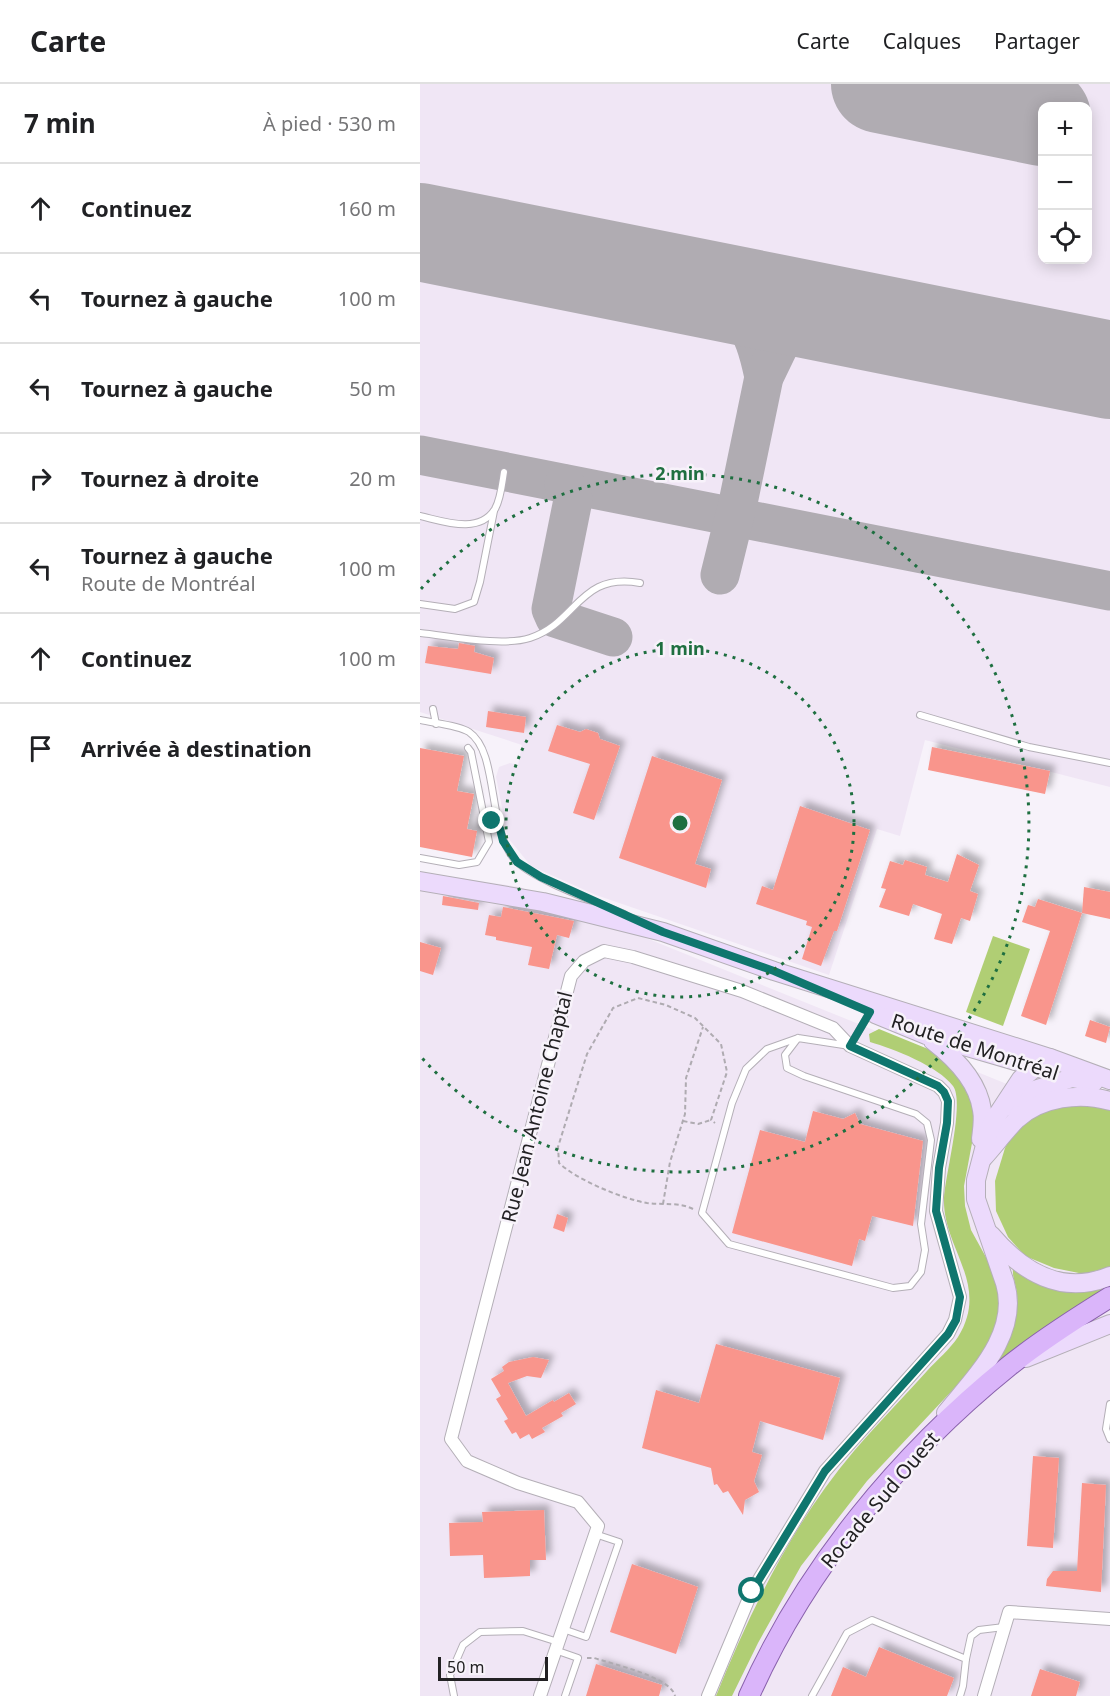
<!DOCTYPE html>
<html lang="fr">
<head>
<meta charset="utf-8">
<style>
  body { margin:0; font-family:"Noto Sans",sans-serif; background:#f2f2f2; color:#202124 }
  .controls { position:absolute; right:18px; top:18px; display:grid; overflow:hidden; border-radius:12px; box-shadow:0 3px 15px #0003 }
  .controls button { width:54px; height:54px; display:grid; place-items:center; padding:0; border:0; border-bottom:2px solid #e0e0e0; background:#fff; color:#202124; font:30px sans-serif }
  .scale { position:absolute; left:18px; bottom:15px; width:110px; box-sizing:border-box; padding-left:6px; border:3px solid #222123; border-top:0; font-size:16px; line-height:21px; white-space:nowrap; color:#222123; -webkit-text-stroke:4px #f7f2fa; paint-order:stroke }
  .stop { position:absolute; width:18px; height:18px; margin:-14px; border:4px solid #0f766e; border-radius:50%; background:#fff }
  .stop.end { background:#0f766e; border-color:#fff; box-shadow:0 2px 6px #0008 }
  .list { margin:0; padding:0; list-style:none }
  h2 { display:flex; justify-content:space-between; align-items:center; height:78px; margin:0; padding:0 24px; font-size:26px }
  h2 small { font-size:20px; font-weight:400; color:#757577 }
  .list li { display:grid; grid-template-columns:39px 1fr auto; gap:18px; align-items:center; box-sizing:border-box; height:90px; padding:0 24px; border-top:2px solid #e0e0e0 }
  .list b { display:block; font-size:22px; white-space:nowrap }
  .list p { margin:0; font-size:20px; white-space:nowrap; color:#757577 }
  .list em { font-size:20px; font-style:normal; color:#757577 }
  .icon { flex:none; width:33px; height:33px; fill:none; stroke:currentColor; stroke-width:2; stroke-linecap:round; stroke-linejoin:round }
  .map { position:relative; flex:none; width:690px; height:1612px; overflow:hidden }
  header { display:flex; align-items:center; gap:36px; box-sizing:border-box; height:84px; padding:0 30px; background:#fff; border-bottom:2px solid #e0e0e0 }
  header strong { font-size:28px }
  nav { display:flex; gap:33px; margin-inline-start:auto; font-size:21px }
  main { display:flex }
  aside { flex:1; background:#fff }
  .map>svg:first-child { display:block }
</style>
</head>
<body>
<header>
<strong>Carte</strong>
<nav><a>Carte</a><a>Calques</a><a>Partager</a></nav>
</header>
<main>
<aside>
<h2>7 min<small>À pied · 530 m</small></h2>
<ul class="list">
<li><svg class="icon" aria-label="ahead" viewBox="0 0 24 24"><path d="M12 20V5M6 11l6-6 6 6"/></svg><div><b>Continuez</b></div><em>160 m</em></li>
<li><svg class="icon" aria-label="left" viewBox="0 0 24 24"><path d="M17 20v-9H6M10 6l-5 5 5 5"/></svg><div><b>Tournez à gauche</b></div><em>100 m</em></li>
<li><svg class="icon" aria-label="left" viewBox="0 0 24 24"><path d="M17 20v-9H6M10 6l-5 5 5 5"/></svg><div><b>Tournez à gauche</b></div><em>50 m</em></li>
<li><svg class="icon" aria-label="right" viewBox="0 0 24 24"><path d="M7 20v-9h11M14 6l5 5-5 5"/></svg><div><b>Tournez à droite</b></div><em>20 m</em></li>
<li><svg class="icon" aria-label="left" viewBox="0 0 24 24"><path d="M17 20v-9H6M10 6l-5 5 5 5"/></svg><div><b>Tournez à gauche</b><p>Route de Montréal</p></div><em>100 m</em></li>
<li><svg class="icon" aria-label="ahead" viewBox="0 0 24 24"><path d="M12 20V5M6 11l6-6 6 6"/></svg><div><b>Continuez</b></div><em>100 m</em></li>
<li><svg class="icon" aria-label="arrive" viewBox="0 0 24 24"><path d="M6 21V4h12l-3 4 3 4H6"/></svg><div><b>Arrivée à destination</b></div></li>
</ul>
</aside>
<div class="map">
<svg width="690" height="1612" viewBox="0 0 690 1612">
  <defs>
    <filter id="shadow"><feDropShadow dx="5.5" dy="-5.5" stdDeviation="3" flood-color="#0004"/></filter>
  </defs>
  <rect width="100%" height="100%" fill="#f7f2fa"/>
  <g fill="#f0e6f5" fill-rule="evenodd">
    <path d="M0,0h690v703l-185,-47 -25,96 -23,-7 -48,146 -233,-80 -65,-29 -23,-28 -12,-61 3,-10 11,-4 8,2 4,-20 -102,-33zM622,22h46v154h-46z"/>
    <polygon points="0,788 100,803 634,1019 690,1033 690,1612 0,1612"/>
  </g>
  <g fill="#b0ce74">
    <polygon points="573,852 610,865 583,942 546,928"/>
    <path d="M459,945l54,22 29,24 12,36 -2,32 -8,43 1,20 6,24 22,40 9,40 -8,25 -15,27 -112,119 -66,85 -43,77 -26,53h-16c35,-87 77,-173 138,-245 23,-27 49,-53 73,-80 10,-11 23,-22 31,-34 33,-53 -16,-89 -14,-139 1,-22 21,-96 9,-112 -15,-20 -59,-37 -83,-44l-1,-8z"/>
    <polygon points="665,1021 690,1025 690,1183 664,1190 634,1184 605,1172 588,1153 576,1127 575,1097 585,1064 593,1049 605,1037 632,1024"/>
    <path d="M593,1183l74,24 23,-4 -36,24 -75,55 -2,-5c11,-20 22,-43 20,-67 -1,-10 -5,-16 -4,-27z"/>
  </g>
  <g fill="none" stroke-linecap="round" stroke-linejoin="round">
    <g stroke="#b0acb2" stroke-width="39">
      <path d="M272,202c50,26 60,34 72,91"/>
      <polyline points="0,371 690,507"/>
      <polyline points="144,400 152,409 153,416 131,525 135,534 193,553"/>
      <polyline points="300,491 319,414 344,293 359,262 369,252 383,242 405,236 430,234"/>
    </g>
    <g stroke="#b0acb2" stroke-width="98">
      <polyline points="460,0 622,33"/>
      <polyline points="0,148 690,286"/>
    </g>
  </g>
  <g fill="#f9958c" filter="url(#shadow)">
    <polygon points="39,559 55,562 54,568 74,574 71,590 5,579 8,562 38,565"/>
    <polygon points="68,627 106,633 104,649 66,643"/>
    <polygon points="137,641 160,648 166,645 178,649 180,655 200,662 174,736 153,729 170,680 128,667"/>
    <polygon points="512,663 630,687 625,710 508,686"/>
    <polygon points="0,664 44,672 37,707 54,710 47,745 57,747 52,773 0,763"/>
    <polygon points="232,672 302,696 275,780 291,785 286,804 199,774"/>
    <polygon points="380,722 450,746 417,847 414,847 401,882 382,875 392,843 386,841 387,837 336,820 342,802 353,806"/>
    <polygon points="537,770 559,781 550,807 558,810 550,837 541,834 532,860 514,855 522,830 493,820 489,832 459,823 466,805 461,804 470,777 483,781 485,776 507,783 505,791 528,798"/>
    <polygon points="664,803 690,808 690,835 662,829"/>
    <polygon points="23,812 59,819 58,826 22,821"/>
    <polygon points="618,815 662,829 626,941 601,932 630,847 602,838 608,821 615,823"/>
    <polygon points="83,823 154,837 149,854 137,851 129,885 108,881 112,863 76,856 76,853 65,851 69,831 81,833"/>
    <polygon points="0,858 21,864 13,891 0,887"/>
    <polygon points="670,936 690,943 686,959 665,952"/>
    <polygon points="393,1027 423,1035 435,1029 440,1040 503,1057 493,1142 452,1132 445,1157 439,1155 432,1182 312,1149 340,1046 385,1058"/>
    <polygon points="137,1130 148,1134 144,1148 133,1144"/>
    <polygon points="296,1260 420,1294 403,1356 340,1337 332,1368 342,1371 334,1397 339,1408 325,1416 323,1431 308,1407 303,1409 297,1400 294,1401 291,1384 222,1364 236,1306 279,1319"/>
    <polygon points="113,1273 129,1276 121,1294 107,1292 88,1299 106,1332 133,1316 134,1318 149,1309 156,1320 141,1329 143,1332 122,1344 125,1348 112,1355 109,1350 100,1355 96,1348 92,1350 84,1337 88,1335 76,1315 81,1312 71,1295 84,1287 82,1283 89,1278"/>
    <polygon points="613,1372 639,1374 633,1464 607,1462"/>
    <polygon points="662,1399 686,1401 681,1508 626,1502 627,1495 633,1487 657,1487"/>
    <polygon points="124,1426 126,1476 110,1476 110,1492 64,1494 63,1471 30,1472 29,1439 63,1438 62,1428"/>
    <polygon points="212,1480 278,1503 256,1570 190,1548"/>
    <polygon points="459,1563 534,1594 527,1612 411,1612 423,1583 446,1593"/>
    <polygon points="176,1580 242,1601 239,1612 166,1612"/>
    <polygon points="620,1585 660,1598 656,1612 611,1612"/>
  </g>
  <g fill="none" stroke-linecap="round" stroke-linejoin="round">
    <defs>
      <g id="lane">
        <path d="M0,432c23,5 59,19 75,-7 6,-11 7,-25 9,-37"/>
        <polyline points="0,520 35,525 54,518 60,498 74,427"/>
        <path d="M0,549c30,3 82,14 110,5 47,-15 49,-66 110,-55"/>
        <polyline points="13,625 16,640"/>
        <polyline points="500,631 609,663 690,679"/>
        <path d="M0,636c13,3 38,5 49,12 31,21 17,100 48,130 20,19 80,40 107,52"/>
        <polyline points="68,747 75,726"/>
        <polyline points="0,774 39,781 57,778 69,758 51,668 48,664"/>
        <polyline points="378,954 365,971 367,984 384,992 496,1030 507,1039 511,1056 501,1140 505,1166 501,1188 490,1202 473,1204 309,1160 282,1129 312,1019 326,985 347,965 378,954 430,962 450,928"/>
        <polyline points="690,1320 686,1345 690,1355"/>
        <polyline points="143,1545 166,1553 199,1458 175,1450"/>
        <polyline points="135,1566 158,1574 145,1612"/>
        <polyline points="546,1575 551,1552 559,1546 584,1543"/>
        <polyline points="34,1612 30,1591 43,1561 60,1548 103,1547 138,1558"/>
        <polyline points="392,1612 427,1549 452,1536 546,1575 543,1602 540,1612"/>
      </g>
      <g id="street">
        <polyline points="120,1612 178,1442 158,1418 98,1399 47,1377 31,1355 151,892 164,877 184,867 213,873 322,907 413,944 430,962 518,1002 524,1008 528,1017 527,1039 519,1084 516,1127 540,1213 535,1236 528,1250 405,1387 332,1507 288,1612"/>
        <polyline points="564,1612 589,1528 690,1535"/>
      </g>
      <g id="secondary">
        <polyline points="0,797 123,818 243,848 354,887 630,974 690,996"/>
        <polyline points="455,930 506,951 623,985"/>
        <path d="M513,957c22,17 45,40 49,69 2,9 0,20 -1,29"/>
        <polyline points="585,1023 614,1006 652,994 674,998"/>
        <path d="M563,1074c11,-12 22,-27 34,-39 24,-22 63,-27 93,-18"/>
        <path d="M571,1151c31,37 71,61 119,41"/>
        <polyline points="606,1274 690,1240"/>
        <path d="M526,1329c29,-36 74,-79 59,-130l-29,-84v-19l13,-50 5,-10 27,-41 15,-12 14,-9"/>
      </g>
      <path id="primary" d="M329,1612c57,-128 151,-242 260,-330 31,-25 67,-48 101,-69"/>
    </defs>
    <use href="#lane" stroke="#b4afb7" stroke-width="8"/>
    <use href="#street" stroke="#b4afb7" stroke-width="14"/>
    <use href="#secondary" stroke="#b4afb7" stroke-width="20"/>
    <use href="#primary" stroke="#8961ac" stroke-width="22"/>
    <g stroke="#afabb1" stroke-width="2" stroke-dasharray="4.5 3" stroke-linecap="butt">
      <polyline points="263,1037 278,1040 291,1036"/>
      <polyline points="243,1120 250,1078 265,1030 266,994 283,943"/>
      <path d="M273,1125c-14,-7 -30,-4 -46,-6 -24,-4 -70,-23 -88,-40l-1,-16 29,-93 26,-46 25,-10 28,7 29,13 26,26 6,28 -16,48 4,3"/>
      <path d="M167,1574h7c18,6 77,19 81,38"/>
    </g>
    <use href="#lane" stroke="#fff" stroke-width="6"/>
    <use href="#street" stroke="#fff" stroke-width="12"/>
    <use href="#secondary" stroke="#ecdafc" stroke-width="18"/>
    <use href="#primary" stroke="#dab5fa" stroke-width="20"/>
  </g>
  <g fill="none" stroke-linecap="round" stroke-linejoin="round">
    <polyline stroke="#0f766e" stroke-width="8" points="72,737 80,745 83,757 97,778 121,793 243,848 354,887 450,928 430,962 518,1002 524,1008 528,1017 527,1039 519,1084 516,1127 540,1213 536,1236 528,1250 405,1387 332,1507"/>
  </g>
  <g fill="none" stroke="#1e6f40" stroke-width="3" stroke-dasharray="3 6">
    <circle cx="260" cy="739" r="174"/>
    <path d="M1 505A349 349 0 1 1 1 973"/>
  </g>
  <g text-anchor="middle" stroke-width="5" stroke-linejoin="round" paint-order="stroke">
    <g font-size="20" fill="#222123" stroke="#f7f2fa">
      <text transform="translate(555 963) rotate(18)" y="7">Route de Montréal</text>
      <text transform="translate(117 1023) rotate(-76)" y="7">Rue Jean Antoine Chaptal</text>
      <text transform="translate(460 1416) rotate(-50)" y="7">Rocade Sud Ouest</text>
    </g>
  </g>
  <circle cx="260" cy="739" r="9" fill="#1e6f40" stroke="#f7f2fa" stroke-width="3"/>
  <g font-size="18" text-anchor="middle" font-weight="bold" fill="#1e6f40" stroke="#f7f2fa" stroke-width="5" stroke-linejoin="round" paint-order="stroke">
    <text x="260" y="396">2 min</text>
    <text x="260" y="571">1 min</text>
  </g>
</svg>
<div class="controls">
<button>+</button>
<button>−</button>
<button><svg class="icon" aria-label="locate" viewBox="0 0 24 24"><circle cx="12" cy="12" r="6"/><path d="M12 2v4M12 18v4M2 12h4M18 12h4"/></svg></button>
</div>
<div class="scale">50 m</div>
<div class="stop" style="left:332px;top:1507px"></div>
<div class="stop end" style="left:72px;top:737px"></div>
</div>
</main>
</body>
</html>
